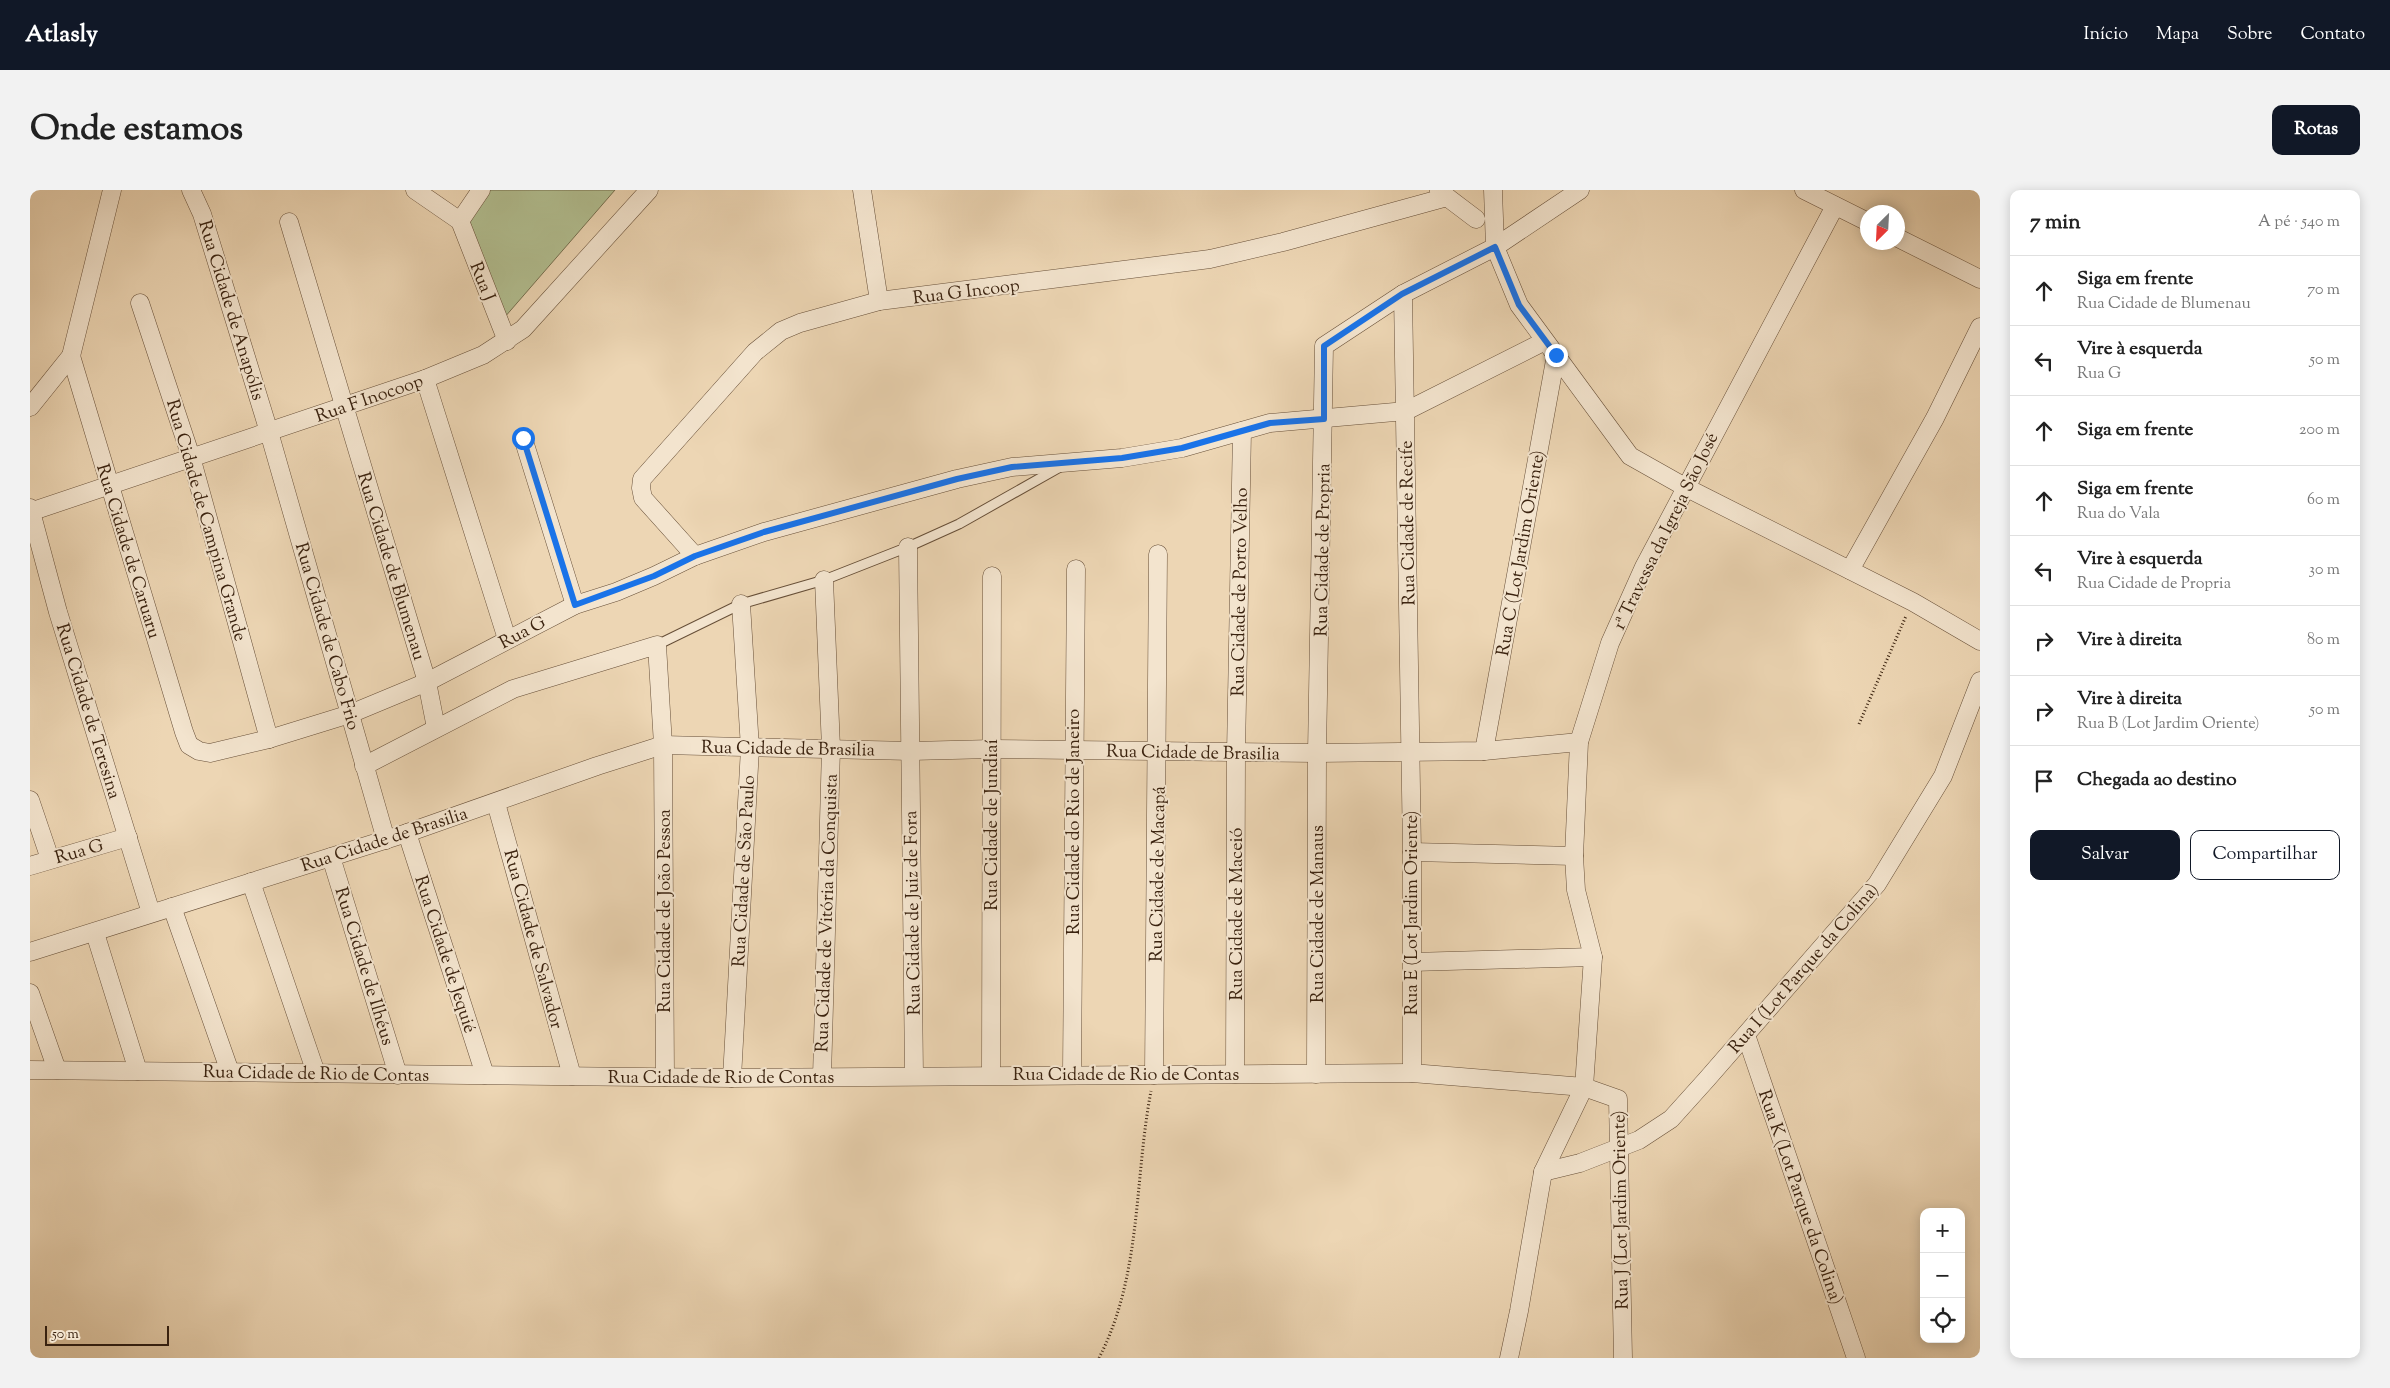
<!DOCTYPE html>
<html lang="pt">
<head>
<meta charset="utf-8">
<style>
  body { margin:0; font-family:"Sorts Mill Goudy",serif; background:#f2f2f2; color:#222 }
  .controls { position:absolute; right:15px; bottom:15px; display:grid; overflow:hidden; border-radius:10px; box-shadow:0 2px 12px #0003 }
  .controls button { width:45px; height:45px; display:grid; place-items:center; padding:0; border:0; border-bottom:1px solid #e0e0e0; background:#fff; color:#222; font:25px sans-serif }
  .compass { position:absolute; left:1830px; top:15px; width:45px; height:45px; border-radius:50%; background:#fff; box-shadow:0 2px 12px #0003; rotate:204deg }
  .scale { position:absolute; left:15px; bottom:12px; width:124px; box-sizing:border-box; padding-left:5px; border:2px solid #3a220f; border-top:0; font-size:14px; line-height:18px; white-space:nowrap; color:#3a220f; -webkit-text-stroke:4px #f3e4ce; paint-order:stroke }
  .stop { position:absolute; width:15px; height:15px; margin:-11px; border:4px solid #1a73e8; border-radius:50%; background:#fff }
  .stop.end { background:#1a73e8; border-color:#fff; box-shadow:0 1px 5px #0008 }
  .list { margin:0; padding:0; list-style:none }
  h2 { display:flex; justify-content:space-between; align-items:center; height:65px; margin:0; padding:0 20px; font-size:21px }
  h2 small { font-size:16px; font-weight:400; color:#767676 }
  .list li { display:grid; grid-template-columns:32px 1fr auto; gap:15px; align-items:center; box-sizing:border-box; height:70px; padding:0 20px; border-top:1px solid #e0e0e0 }
  .list b { display:block; font-size:19px; white-space:nowrap }
  .list p { margin:0; font-size:16px; white-space:nowrap; color:#767676 }
  .list em { font-size:16px; font-style:normal; color:#767676 }
  .actions { display:flex; gap:10px; padding:15px 20px }
  .actions a { flex:1; padding:11px 0; border:1px solid #111827; border-radius:10px; text-align:center; font-size:18px; color:#111827 }
  .actions .main { background:#111827; color:#fff }
  .icon { flex:none; width:28px; height:28px; fill:none; stroke:currentColor; stroke-width:2; stroke-linecap:round; stroke-linejoin:round }
  .map { position:relative; flex:none; width:1950px; height:1168px; overflow:hidden; border-radius:10px }
  header { display:flex; align-items:center; gap:30px; box-sizing:border-box; height:70px; padding:0 25px; background:#111827; color:#fff }
  header strong { font-size:24px }
  nav { display:flex; gap:28px; margin-inline-start:auto; font-size:18px }
  .intro { display:flex; align-items:center; justify-content:space-between; box-sizing:border-box; height:120px; padding:0 30px }
  h1 { margin:0; font-size:35px }
  .button { padding:12px 22px; border-radius:10px; background:#111827; color:#fff; font-size:18px; font-weight:700 }
  main { display:flex; gap:30px; padding:0 30px }
  aside { flex:1; background:#fff; border-radius:10px; box-shadow:0 2px 12px #0003 }
  .map>svg:first-child { display:block }
</style>
</head>
<body>
<header>
<strong>Atlasly</strong>
<nav><a>Início</a><a>Mapa</a><a>Sobre</a><a>Contato</a></nav>
</header>
<div class="intro"><h1>Onde estamos</h1><a class="button">Rotas</a></div>
<main>
<div class="map">
<svg width="1950" height="1168" viewBox="0 0 1950 1168">
  <rect width="100%" height="100%" fill="#edd6b4"/>
  <filter id="stains"><feTurbulence type="fractalNoise" baseFrequency=".004" numOctaves="4"/><feColorMatrix values="0 0 0 0 .2 0 0 0 0 .09 0 0 0 0 .02 0 0 0 .5 -.17"/></filter>
  <radialGradient id="worn" r=".72"><stop offset=".6" stop-color="#630" stop-opacity="0"/><stop offset="1" stop-color="#630" stop-opacity=".3"/></radialGradient>
  <polygon fill="#b2bf91" stroke="#767050" points="456,0 585,0 474,128 432,34"/>
  <g fill="none" stroke-linecap="round" stroke-linejoin="round">
    <defs>
      <polyline id="lane" points="627,455 711,414 794,390 878,357 929,334 1030,277"/>
      <g id="street">
        <polyline points="161,0 172,24 239,242 356,650"/>
        <polyline points="385,0 430,31 477,151"/>
        <polyline points="832,0 849,111"/>
        <polyline points="1463,0 1465,57 1489,115 1600,266 1655,297 1883,412 1950,451"/>
        <polyline points="1774,0 1838,32"/>
        <polyline points="1409,1 1446,29"/>
        <polyline points="430,31 451,0"/>
        <polyline points="259,32 397,492 406,538"/>
        <polyline points="1868,48 1950,89"/>
        <polyline points="1373,104 1382,662 1382,883"/>
        <polyline points="110,113 161,267 239,549"/>
        <polyline points="41,166 154,542 159,555 169,561 180,563 239,549 320,524 397,492 545,415 586,402 624,386 665,366 734,342 927,289 982,277 1092,268 1152,258 1240,233 1376,221 1511,153"/>
        <polyline points="395,189 477,449"/>
        <polyline points="0,217 41,166 82,0"/>
        <polyline points="493,248 545,415"/>
        <polyline points="0,318 28,422 121,723"/>
        <polyline points="0,322 395,189 453,165 493,139 619,0"/>
        <polyline points="878,357 884,885"/>
        <polyline points="665,366 613,308 611,298 612,289 725,162 751,141 770,133 849,111 1180,69 1253,52 1417,7"/>
        <polyline points="1820,380 1905,228 1950,137"/>
        <polyline points="1454,561 1526,165"/>
        <polyline points="334,576 483,499 627,455 633,555 635,887"/>
        <polyline points="0,610 20,669"/>
        <polyline points="466,613 542,886"/>
        <polyline points="377,643 455,885"/>
        <polyline points="1382,662 1544,666"/>
        <polyline points="301,667 368,885"/>
        <polyline points="0,676 98,647"/>
        <polyline points="221,692 286,883"/>
        <polyline points="142,717 200,882"/>
        <polyline points="65,743 108,881"/>
        <polyline points="0,762 377,643 567,576 633,555 881,561 962,559 1287,563 1454,561 1549,552"/>
        <polyline points="1382,772 1563,767"/>
        <polyline points="0,803 27,880"/>
        <polyline points="1716,845 1826,1168"/>
        <polyline points="0,880 702,888 1382,883 1554,897 1588,909 1593,1168"/>
        <polyline points="961,884 962,386"/>
        <polyline points="1042,884 1046,379"/>
        <polyline points="1205,884 1206,563 1212,241"/>
        <polyline points="1286,884 1287,563 1294,156 1373,104 1465,57 1550,0"/>
        <polyline points="1124,885 1128,364"/>
        <polyline points="792,887 801,558 794,390"/>
        <polyline points="702,888 720,558 711,414"/>
        <polyline points="1513,982 1550,973 1609,950 1641,929 1677,889 1847,694 1913,586 1950,491"/>
        <polyline points="1479,1168 1489,1121 1513,982 1554,897 1563,767 1546,700 1544,666 1549,552 1580,453 1614,377 1805,16"/>
      </g>
    </defs>
    <use href="#lane" stroke="#674f38" stroke-width="11"/>
    <use href="#street" stroke="#674f38" stroke-width="19"/>
    <g stroke="#3a220f" stroke-width="3" stroke-dasharray="1 2.5" stroke-linecap="butt">
      <polyline points="1829,534 1876,426"/>
      <path d="M1069,1168c43,-83 35,-178 52,-267"/>
    </g>
    <use href="#lane" stroke="#f3e4ce" stroke-width="9"/>
    <use href="#street" stroke="#f3e4ce" stroke-width="18"/>
  </g>
  <g fill="none" stroke-linecap="round" stroke-linejoin="round">
    <polyline stroke="#1a73e8" stroke-width="6" points="493,248 545,415 624,386 665,366 734,342 927,289 982,277 1092,268 1152,258 1240,233 1294,229 1294,156 1372,104 1465,57 1489,115 1526,165"/>
  </g>
  <g text-anchor="middle" stroke-width="4" stroke-linejoin="round" paint-order="stroke">
    <g font-size="18" fill="#3a220f" stroke="#f3e4ce">
      <text transform="translate(453 91) rotate(68)" y="6">Rua J</text>
      <text transform="translate(936 101) rotate(-7)" y="6">Rua G Incoop</text>
      <text transform="translate(202 120) rotate(73)" y="6">Rua Cidade de Anapólis</text>
      <text transform="translate(339 208) rotate(-19)" y="6">Rua F Inocoop</text>
      <text transform="translate(177 330) rotate(74)" y="6">Rua Cidade de Campina Grande</text>
      <text transform="translate(1377 333) rotate(-91)" y="6">Rua Cidade de Recife</text>
      <text transform="translate(1635 341) rotate(-64)" y="6">1ª Travessa da Igreja São José</text>
      <text transform="translate(1292 360) rotate(-89)" y="6">Rua Cidade de Propria</text>
      <text transform="translate(99 361) rotate(73)" y="6">Rua Cidade de Caruaru</text>
      <text transform="translate(1490 363) rotate(-80)" y="6">Rua C (Lot Jardim Oriente)</text>
      <text transform="translate(362 376) rotate(73)" y="6">Rua Cidade de Blumenau</text>
      <text transform="translate(1209 402) rotate(-89)" y="6">Rua Cidade de Porto Velho</text>
      <text transform="translate(492 442) rotate(-28)" y="6">Rua G</text>
      <text transform="translate(298 446) rotate(74)" y="6">Rua Cidade de Cabo Frio</text>
      <text transform="translate(59 521) rotate(73)" y="6">Rua Cidade de Teresina</text>
      <text transform="translate(758 558) rotate(1)" y="6">Rua Cidade de Brasilia</text>
      <text transform="translate(1163 562) rotate(1)" y="6">Rua Cidade de Brasilia</text>
      <text transform="translate(1043 632) rotate(-90)" y="6">Rua Cidade do Rio de Janeiro</text>
      <text transform="translate(961 635) rotate(-90)" y="6">Rua Cidade de Jundiaí</text>
      <text transform="translate(354 649) rotate(-18)" y="6">Rua Cidade de Brasilia</text>
      <text transform="translate(49 661) rotate(-16)" y="6">Rua G</text>
      <text transform="translate(713 681) rotate(-87)" y="6">Rua Cidade de São Paulo</text>
      <text transform="translate(1127 684) rotate(-89)" y="6">Rua Cidade de Macapá</text>
      <text transform="translate(634 721) rotate(-90)" y="6">Rua Cidade de João Pessoa</text>
      <text transform="translate(796 723) rotate(-88)" y="6">Rua Cidade de Vitória da Conquista</text>
      <text transform="translate(882 723) rotate(-91)" y="6">Rua Cidade de Juiz de Fora</text>
      <text transform="translate(1381 723) rotate(-90)" y="6">Rua E (Lot Jardim Oriente)</text>
      <text transform="translate(1206 724) rotate(-90)" y="6">Rua Cidade de Maceió</text>
      <text transform="translate(1287 724) rotate(-90)" y="6">Rua Cidade de Manaus</text>
      <text transform="translate(504 749) rotate(75)" y="6">Rua Cidade de Salvador</text>
      <text transform="translate(416 764) rotate(72)" y="6">Rua Cidade de Jequié</text>
      <text transform="translate(335 776) rotate(73)" y="6">Rua Cidade de Ilhéus</text>
      <text transform="translate(1773 778) rotate(-49)" y="6">Rua I (Lot Parque da Colina)</text>
      <text transform="translate(286 883) rotate(1)" y="6">Rua Cidade de Rio de Contas</text>
      <text x="1096" y="890">Rua Cidade de Rio de Contas</text>
      <text x="691" y="893">Rua Cidade de Rio de Contas</text>
      <text transform="translate(1771 1007) rotate(71)" y="6">Rua K (Lot Parque da Colina)</text>
      <text transform="translate(1590 1020) rotate(-91)" y="6">Rua J (Lot Jardim Oriente)</text>
    </g>
  </g>
  <rect width="100%" height="100%" filter="url(#stains)"/>
  <rect width="100%" height="100%" fill="url(#worn)"/>
</svg>
<div class="controls">
<button>+</button>
<button>−</button>
<button><svg class="icon" aria-label="locate" viewBox="0 0 24 24"><circle cx="12" cy="12" r="6"/><path d="M12 2v4M12 18v4M2 12h4M18 12h4"/></svg></button>
</div>
<svg class="compass" viewBox="-18 -18 36 36"><path d="M0-13l5 13h-10z" fill="#e53935"/><path d="M0 13l5-13h-10z" fill="#767676"/></svg>
<div class="scale">50 m</div>
<div class="stop" style="left:493px;top:248px"></div>
<div class="stop end" style="left:1526px;top:165px"></div>
</div>
<aside>
<h2>7 min<small>A pé · 540 m</small></h2>
<ul class="list">
<li><svg class="icon" aria-label="ahead" viewBox="0 0 24 24"><path d="M12 20V5M6 11l6-6 6 6"/></svg><div><b>Siga em frente</b><p>Rua Cidade de Blumenau</p></div><em>70 m</em></li>
<li><svg class="icon" aria-label="left" viewBox="0 0 24 24"><path d="M17 20v-9H6M10 6l-5 5 5 5"/></svg><div><b>Vire à esquerda</b><p>Rua G</p></div><em>50 m</em></li>
<li><svg class="icon" aria-label="ahead" viewBox="0 0 24 24"><path d="M12 20V5M6 11l6-6 6 6"/></svg><div><b>Siga em frente</b></div><em>200 m</em></li>
<li><svg class="icon" aria-label="ahead" viewBox="0 0 24 24"><path d="M12 20V5M6 11l6-6 6 6"/></svg><div><b>Siga em frente</b><p>Rua do Vala</p></div><em>60 m</em></li>
<li><svg class="icon" aria-label="left" viewBox="0 0 24 24"><path d="M17 20v-9H6M10 6l-5 5 5 5"/></svg><div><b>Vire à esquerda</b><p>Rua Cidade de Propria</p></div><em>30 m</em></li>
<li><svg class="icon" aria-label="right" viewBox="0 0 24 24"><path d="M7 20v-9h11M14 6l5 5-5 5"/></svg><div><b>Vire à direita</b></div><em>80 m</em></li>
<li><svg class="icon" aria-label="right" viewBox="0 0 24 24"><path d="M7 20v-9h11M14 6l5 5-5 5"/></svg><div><b>Vire à direita</b><p>Rua B (Lot Jardim Oriente)</p></div><em>50 m</em></li>
<li><svg class="icon" aria-label="arrive" viewBox="0 0 24 24"><path d="M6 21V4h12l-3 4 3 4H6"/></svg><div><b>Chegada ao destino</b></div></li>
</ul>
<div class="actions"><a class="main">Salvar</a><a>Compartilhar</a></div>
</aside>
</main>
</body>
</html>
